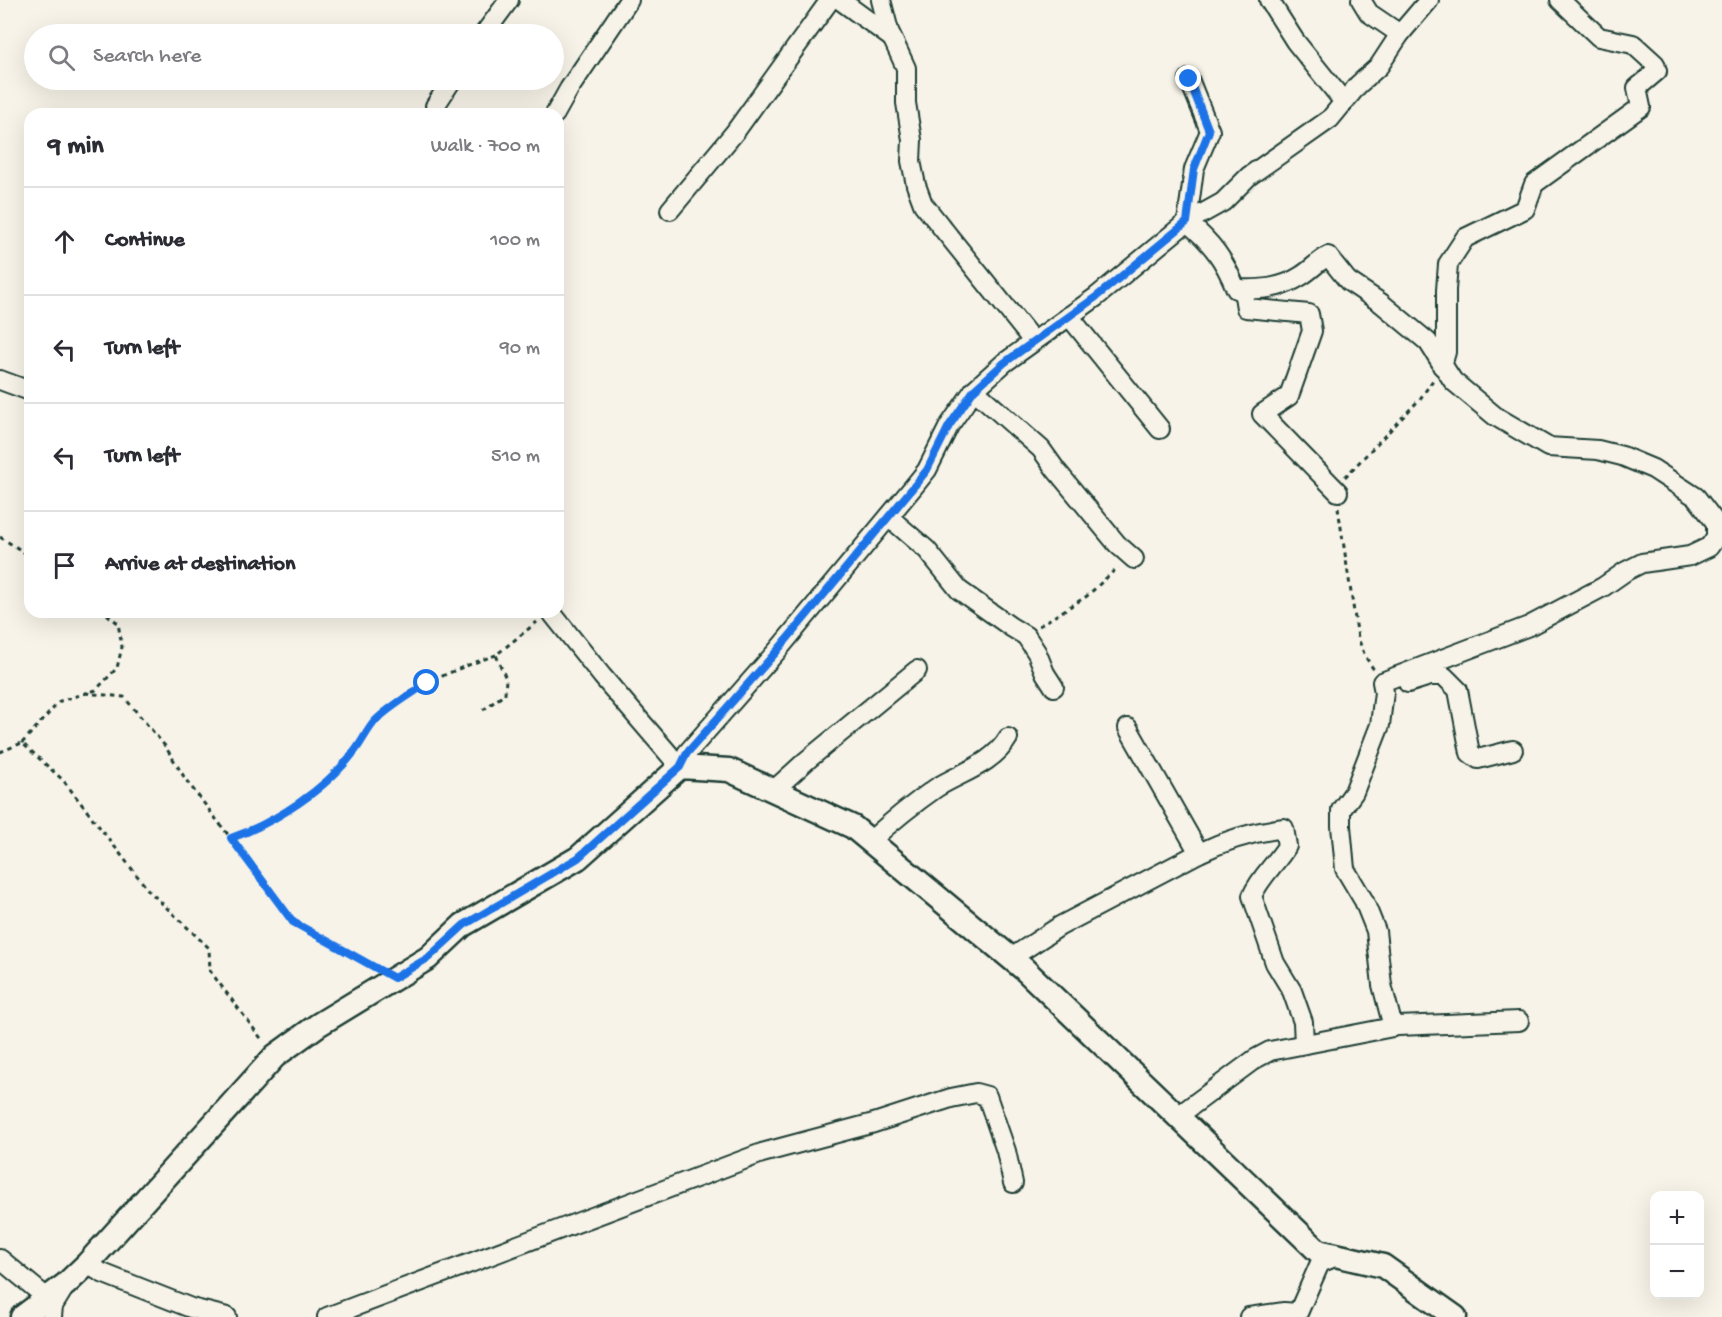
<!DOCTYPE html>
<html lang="en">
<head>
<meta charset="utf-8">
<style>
  body { margin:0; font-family:"Gochi Hand",sans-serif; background:#f2f2f3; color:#2b2b33 }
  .controls { position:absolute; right:18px; bottom:18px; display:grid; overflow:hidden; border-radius:12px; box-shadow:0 6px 24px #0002 }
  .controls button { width:54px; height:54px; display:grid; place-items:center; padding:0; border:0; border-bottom:2px solid #e1e1e2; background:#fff; color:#2b2b33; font:30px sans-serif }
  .stop { position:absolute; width:18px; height:18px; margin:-14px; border:4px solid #1a73e8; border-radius:50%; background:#fff }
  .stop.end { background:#1a73e8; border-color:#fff; box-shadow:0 2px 6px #0008 }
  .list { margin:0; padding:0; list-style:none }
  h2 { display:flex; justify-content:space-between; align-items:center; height:78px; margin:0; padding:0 24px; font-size:26px }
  h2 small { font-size:20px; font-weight:400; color:#7c7c81 }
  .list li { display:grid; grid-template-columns:39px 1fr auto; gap:18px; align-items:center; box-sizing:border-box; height:108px; padding:0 24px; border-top:2px solid #e1e1e2 }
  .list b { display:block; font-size:22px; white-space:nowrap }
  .list em { font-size:20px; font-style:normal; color:#7c7c81 }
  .icon { flex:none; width:33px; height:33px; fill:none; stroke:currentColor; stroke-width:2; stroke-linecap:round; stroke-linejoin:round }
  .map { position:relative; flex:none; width:1722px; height:1317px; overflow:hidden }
  .search { position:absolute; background:#fff; box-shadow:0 6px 24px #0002; left:24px; top:24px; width:540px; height:66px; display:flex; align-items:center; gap:15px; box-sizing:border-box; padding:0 21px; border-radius:33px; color:#7c7c81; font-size:22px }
  .panel { position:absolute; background:#fff; box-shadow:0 6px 24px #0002; left:24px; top:108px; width:540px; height:510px; border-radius:18px }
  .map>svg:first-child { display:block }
</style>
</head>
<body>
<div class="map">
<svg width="1722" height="1317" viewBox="0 0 1722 1317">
  <rect width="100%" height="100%" fill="#f7f3e8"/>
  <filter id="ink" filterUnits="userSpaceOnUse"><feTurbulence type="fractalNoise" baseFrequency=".0167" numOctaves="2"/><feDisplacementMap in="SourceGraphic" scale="12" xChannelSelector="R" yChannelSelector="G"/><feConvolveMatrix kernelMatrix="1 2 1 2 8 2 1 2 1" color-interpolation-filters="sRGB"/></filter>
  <g filter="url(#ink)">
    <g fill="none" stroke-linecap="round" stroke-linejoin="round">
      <defs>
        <g id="minor">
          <polyline points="840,0 892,38"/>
          <polyline points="881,0 889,31 906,68 906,103 912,140 911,161 916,185 923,204 1033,341"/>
          <polyline points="1269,0 1295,41 1344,102"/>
          <polyline points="1361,0 1369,13 1400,34"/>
          <polyline points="484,34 509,0"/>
          <path d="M1189,79l21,52 -16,38 -7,53c25,21 37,37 49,67 23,1 45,0 65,-13 10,-6 15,-13 27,-20l20,25 33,22 47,39 25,39 42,35 53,31 50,3 24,6 31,13 43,28 20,26v14l-7,10 -19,9 -48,7 -16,8 -23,16 -74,39 -147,56 2,10 -4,33 -26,67 -13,18v16l4,43 19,32 12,30 6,54 11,42"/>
          <polyline points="437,114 435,106 452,80"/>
          <polyline points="555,114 569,89 629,0"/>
          <polyline points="670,210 735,132 830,0"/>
          <polyline points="1243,290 1246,308 1309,314 1312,331 1289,396 1262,414 1338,492"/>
          <polyline points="1069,316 1160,429"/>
          <polyline points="1442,366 1446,352 1446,290 1448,264 1465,238 1525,209 1534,184 1641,107 1637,88 1657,71 1655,64 1633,44 1599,37 1560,0"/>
          <polyline points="0,380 30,391"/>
          <polyline points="974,390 1041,449 1056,470 1117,544 1134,559"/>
          <polyline points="889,517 927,550 959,590 1011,627 1026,636 1037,653 1045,673 1054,687"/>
          <polyline points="551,612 602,676 680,767 687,753 777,651 915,485 927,470 949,426 974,390 1004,363 1096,297 1187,222 1223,202 1249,176 1330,119 1358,85 1379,66 1400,34 1429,0"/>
          <polyline points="1408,683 1430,676 1444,676 1458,690 1470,753 1478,759 1513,750"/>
          <polyline points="1128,728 1199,853"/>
          <polyline points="774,790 806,761 917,670"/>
          <path d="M870,841c21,-19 43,-37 66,-53 24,-15 57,-24 72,-50"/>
          <path d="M1011,958l49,-32 139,-73c27,-13 55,-21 85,-25l3,18c-11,18 -27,31 -35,50l23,67 17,28 11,31 1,22"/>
          <polyline points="1178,1116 1255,1059 1270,1051 1398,1026 1519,1021"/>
          <polyline points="0,1259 47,1298"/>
          <polyline points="87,1264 102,1273 191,1308 227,1317"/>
          <polyline points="52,1317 53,1306 64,1288"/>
          <polyline points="327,1317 762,1153 874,1123 951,1098 976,1093 987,1096 1006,1151 1013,1183"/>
          <polyline points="1249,1317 1284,1312 1298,1313 1320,1263 1337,1256"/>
        </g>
        <polyline id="tertiary" points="22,1317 66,1284 87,1264 275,1056 318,1025 428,958 463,925 578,858 680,767 729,770 853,827 1024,969 1318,1251 1383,1266 1455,1317"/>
      </defs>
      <use href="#minor" stroke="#1f3d34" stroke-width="22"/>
      <use href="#tertiary" stroke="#1f3d34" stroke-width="27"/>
      <g stroke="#1f3d34" stroke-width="3" stroke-dasharray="4.5 4.5" stroke-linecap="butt">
        <polyline points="1345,477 1420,399 1433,380"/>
        <polyline points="1338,508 1358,638 1365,656 1374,670"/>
        <polyline points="0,537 30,556"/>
        <polyline points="1039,626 1087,596 1118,567"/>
        <polyline points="85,693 124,697 165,746 186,780 263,880 293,922 377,968"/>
        <polyline points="483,710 505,694 506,679 496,655 537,622"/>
        <polyline points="22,743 60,701 96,690 117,668 122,647 118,623 104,612"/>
        <polyline points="0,752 22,743 63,780 149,891 209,948 210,971 263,1041"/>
        <path d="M231,838c43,-15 95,-50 123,-86 8,-10 13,-22 21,-31 32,-33 78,-51 121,-66"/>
      </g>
      <use href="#minor" stroke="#f7f3e8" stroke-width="18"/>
      <use href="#tertiary" stroke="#f7f3e8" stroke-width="22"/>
    </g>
  </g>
  <g fill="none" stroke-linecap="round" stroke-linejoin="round" filter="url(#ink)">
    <path stroke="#1a73e8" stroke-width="8" d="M427,683c-17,12 -37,23 -52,38 -8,9 -13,21 -21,31 -28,37 -79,71 -123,86l62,84 101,56 34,-20 36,-33 114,-67 102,-91 7,-14 90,-102 138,-166 12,-15 22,-44 25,-36 30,-27 92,-66 91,-75 7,-53 15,-38 -20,-52"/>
  </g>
</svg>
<div class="controls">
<button>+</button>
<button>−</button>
</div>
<div class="stop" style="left:427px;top:683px"></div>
<div class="stop end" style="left:1189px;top:79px"></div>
<div class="search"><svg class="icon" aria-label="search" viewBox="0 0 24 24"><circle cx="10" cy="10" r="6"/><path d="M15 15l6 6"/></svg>Search here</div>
<section class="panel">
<h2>9 min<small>Walk · 700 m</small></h2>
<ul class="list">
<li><svg class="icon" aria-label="ahead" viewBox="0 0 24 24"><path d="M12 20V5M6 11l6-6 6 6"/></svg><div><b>Continue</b></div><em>100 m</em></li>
<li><svg class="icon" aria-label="left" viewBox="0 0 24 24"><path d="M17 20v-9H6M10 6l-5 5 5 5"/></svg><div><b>Turn left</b></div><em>90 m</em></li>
<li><svg class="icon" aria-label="left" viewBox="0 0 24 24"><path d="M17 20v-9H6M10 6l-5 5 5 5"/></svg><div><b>Turn left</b></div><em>510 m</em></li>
<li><svg class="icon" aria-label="arrive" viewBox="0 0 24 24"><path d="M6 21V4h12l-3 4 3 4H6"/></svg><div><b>Arrive at destination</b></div></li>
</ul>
</section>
</div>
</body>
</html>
